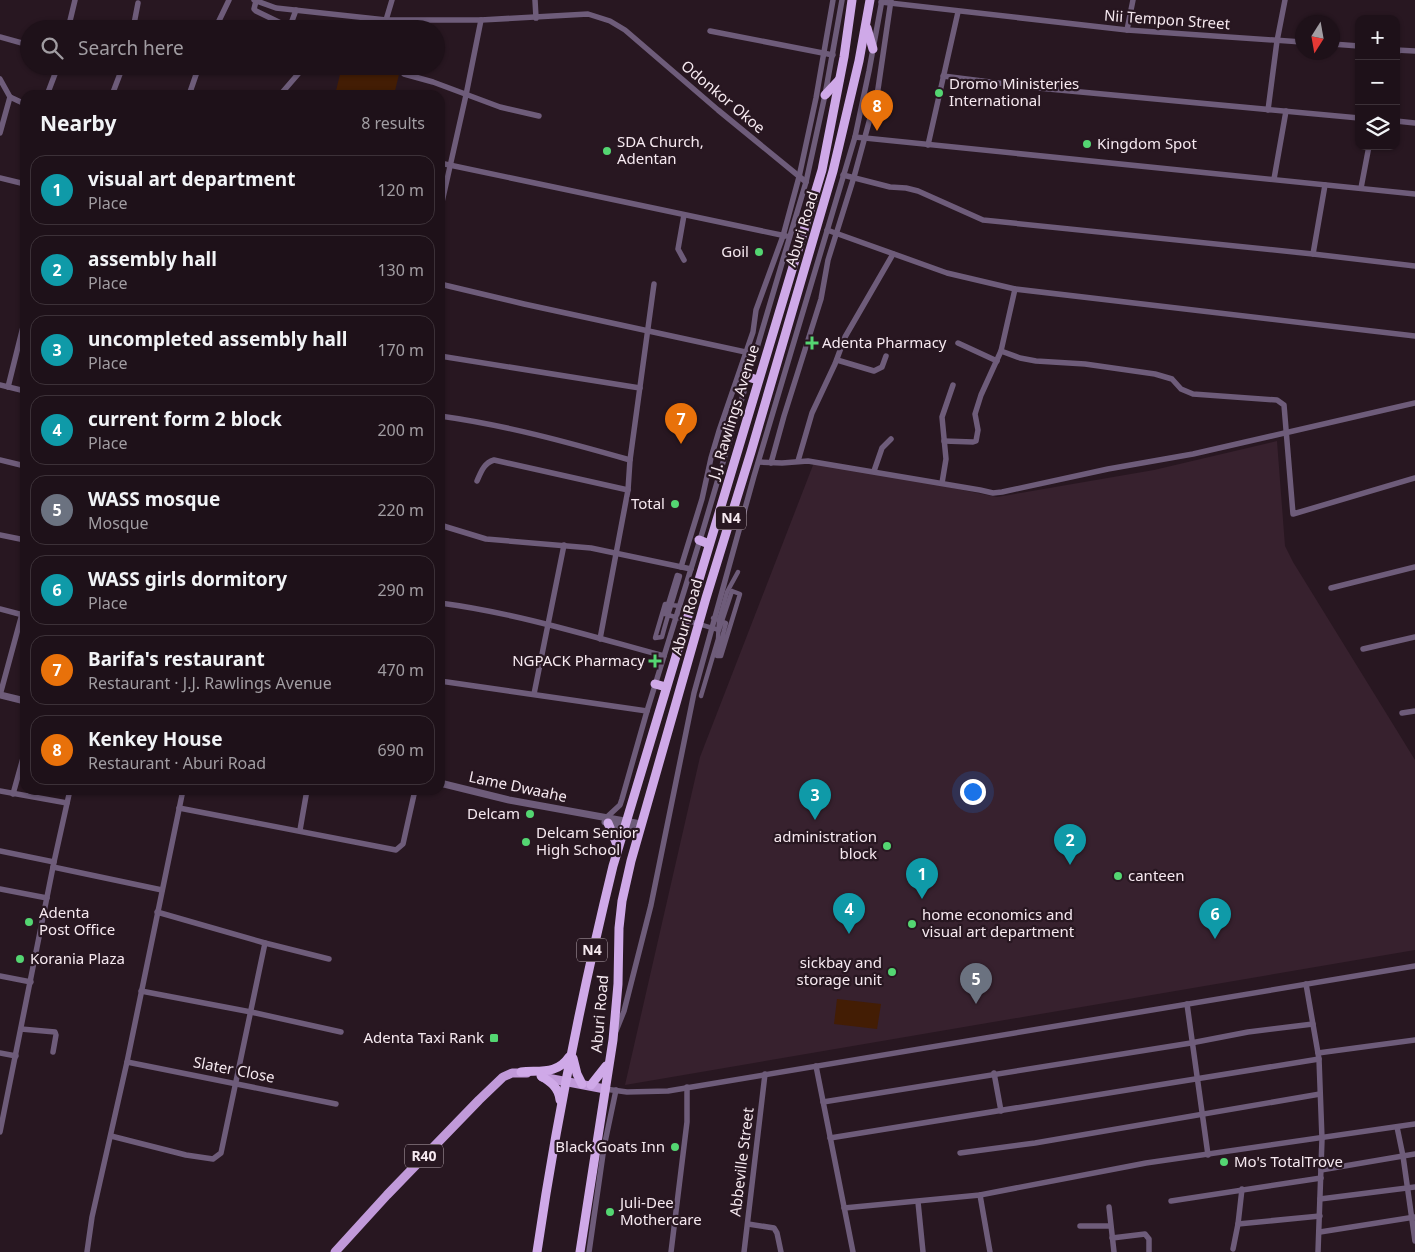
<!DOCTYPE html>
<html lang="en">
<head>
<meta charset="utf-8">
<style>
  body { margin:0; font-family:"Noto Sans",sans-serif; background:#261a22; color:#f1f3f6 }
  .controls { position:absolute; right:15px; top:15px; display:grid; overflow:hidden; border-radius:10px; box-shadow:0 1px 4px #0004 }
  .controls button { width:45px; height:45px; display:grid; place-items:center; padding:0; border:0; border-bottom:1px solid #3c3138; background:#1e1119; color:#f1f3f6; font:25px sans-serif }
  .compass { position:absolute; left:1295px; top:15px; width:45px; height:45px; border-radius:50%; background:#1e1119; box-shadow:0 1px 4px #0004; rotate:191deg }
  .you { position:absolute; left:972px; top:791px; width:18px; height:18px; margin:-12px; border:4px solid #fff; border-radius:50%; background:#1a73e8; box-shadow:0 0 0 8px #1a73e833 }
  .badge { display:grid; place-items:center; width:32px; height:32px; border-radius:50%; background:#0b8043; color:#fff; font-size:16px; font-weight:700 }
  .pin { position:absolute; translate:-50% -41px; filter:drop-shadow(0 1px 2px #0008) }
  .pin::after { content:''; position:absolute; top:26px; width:18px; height:15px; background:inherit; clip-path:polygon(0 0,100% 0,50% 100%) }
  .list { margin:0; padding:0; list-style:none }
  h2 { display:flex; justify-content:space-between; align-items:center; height:65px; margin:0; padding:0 20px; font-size:21px }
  h2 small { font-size:16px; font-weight:400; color:#a19da2 }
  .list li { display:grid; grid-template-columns:32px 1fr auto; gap:15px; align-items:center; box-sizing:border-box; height:70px; margin:0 10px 10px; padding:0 10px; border:1px solid #3c3138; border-radius:15px }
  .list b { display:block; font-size:19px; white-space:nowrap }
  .list p { margin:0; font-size:16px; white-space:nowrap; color:#a19da2 }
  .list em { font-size:16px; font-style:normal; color:#a19da2 }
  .icon { flex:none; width:28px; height:28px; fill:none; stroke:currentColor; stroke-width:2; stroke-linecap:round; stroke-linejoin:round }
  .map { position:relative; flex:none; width:1415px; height:1252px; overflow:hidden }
  .search { position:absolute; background:#1e1119; box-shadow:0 1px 4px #0004; left:20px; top:20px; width:425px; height:55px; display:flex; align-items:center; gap:12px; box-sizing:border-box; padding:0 18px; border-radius:28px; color:#a19da2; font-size:19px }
  .panel { position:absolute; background:#1e1119; box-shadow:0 1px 4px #0004; left:20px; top:90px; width:425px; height:705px; border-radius:15px }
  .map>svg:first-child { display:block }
</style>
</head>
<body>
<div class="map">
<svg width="1415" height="1252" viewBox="0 0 1415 1252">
  <rect width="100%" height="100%" fill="#281721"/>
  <polygon fill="#37212e" points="1277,441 1285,546 1293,562 1415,760 1415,950 625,1085 700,757 815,460 997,497 1154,470"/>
  <g fill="#431d04">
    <polygon points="342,66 401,66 394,95 335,95"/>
    <polygon points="837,999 881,1004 877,1029 834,1024"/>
  </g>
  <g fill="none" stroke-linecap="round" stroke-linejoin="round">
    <g stroke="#6e5c7a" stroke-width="4.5">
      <path d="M679,606l-14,-2 -10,34 7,-1c5,-20 12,-40 18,-61l-3,-1 -12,39 54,16 13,-39 8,3 -19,62h-4l9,-33 -13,-5"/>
      <polyline points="701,696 718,639 719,620 727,592 738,572"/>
    </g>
    <g stroke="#6e5c7a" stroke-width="5.5">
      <polyline points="254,0 276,8 386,20 481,20 588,14 610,21 625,30 718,110 806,182"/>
      <polyline points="535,0 536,18"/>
      <polyline points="256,1 254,9 256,11 289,27"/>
      <polyline points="881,2 1127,30 1302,42"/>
      <polyline points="386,20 392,0"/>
      <polyline points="68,29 75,0"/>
      <polyline points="133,29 138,3"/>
      <polyline points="215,29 229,0"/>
      <polyline points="289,29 296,10"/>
      <polyline points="1127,30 1133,0"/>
      <polyline points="710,31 833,55"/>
      <polyline points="0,37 29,45"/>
      <polyline points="1332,44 1359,46"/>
      <polyline points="1396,50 1415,51"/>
      <polyline points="1396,62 1398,50"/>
      <polyline points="404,74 433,82 500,107 539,116"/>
      <polyline points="943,76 1038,88 1359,118"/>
      <polyline points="0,79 10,97 25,104"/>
      <polyline points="47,95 58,66"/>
      <polyline points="112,95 123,66"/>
      <polyline points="189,95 199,66"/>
      <polyline points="280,95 305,66"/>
      <polyline points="1268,110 1277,41 1285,0"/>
      <polyline points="1396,121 1415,123"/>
      <polyline points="0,133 10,97"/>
      <polyline points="855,137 1415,194"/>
      <polyline points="928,145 958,12"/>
      <polyline points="440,163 786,236"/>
      <polyline points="843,175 890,187 906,188 918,191 983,220 1313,254 1415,266"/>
      <polyline points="0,178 25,184"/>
      <polyline points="1274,179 1286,111"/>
      <polyline points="1361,188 1369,146"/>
      <polyline points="440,211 466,95 481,20"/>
      <polyline points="684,215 678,249 684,260"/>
      <polyline points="827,230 947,273 1015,289 1415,336"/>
      <polyline points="1313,254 1325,185"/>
      <polyline points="440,284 524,304 750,353"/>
      <polyline points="958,343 997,361"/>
      <polyline points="1001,351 1020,358 1036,361 1085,364 1155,374 1172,379 1181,389 1193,394 1277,400 1284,405 1293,514 1415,478"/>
      <polyline points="440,356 640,388"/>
      <polyline points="837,360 874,371 882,367 886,356"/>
      <polyline points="0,385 25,391"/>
      <polyline points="8,387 25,319"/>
      <path d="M440,416c65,9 127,26 190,44"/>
      <polyline points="944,441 973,442 976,441 978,430 975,414 981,395 1001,351 1015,289"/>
      <polyline points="0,460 25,466"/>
      <polyline points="798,461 812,413 835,364 845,337 893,254"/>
      <polyline points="759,462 782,463 808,461 980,490 993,493 1002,492 1108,469 1193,454 1415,403"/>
      <polyline points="771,463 784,416 821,299 828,260 854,177 878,89 891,0"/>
      <polyline points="874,471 882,448 891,439"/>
      <path d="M477,481c4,-9 7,-18 17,-21l134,30"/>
      <polyline points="942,483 946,459 942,417 953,385"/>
      <polyline points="440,525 486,539 591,548 691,569"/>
      <polyline points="0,535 25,540"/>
      <polyline points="681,567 702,499 711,458 719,431 753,332 756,310 783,236 799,177 816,98 833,0"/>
      <polyline points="1331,588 1415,567"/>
      <path d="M440,603c76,10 150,33 224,53"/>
      <polyline points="0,609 23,615"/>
      <polyline points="600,639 628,490 630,460 654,284"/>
      <polyline points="1363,649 1415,637"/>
      <polyline points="440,681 647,711"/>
      <polyline points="534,694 564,545"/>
      <polyline points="0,695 25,603"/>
      <polyline points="1402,713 1415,711"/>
      <polyline points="0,791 67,803"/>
      <polyline points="13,794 25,751"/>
      <polyline points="179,808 396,850 403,844 415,790"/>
      <polyline points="607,817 620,805 622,799 647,711 703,530 806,182 825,95 842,0"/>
      <polyline points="300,830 307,790"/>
      <polyline points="0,851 54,862"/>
      <polyline points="53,867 162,890"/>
      <polyline points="0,889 47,898"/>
      <polyline points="157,912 265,943 329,959"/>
      <polyline points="0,976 31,982"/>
      <polyline points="1306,984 1319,1059 1322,1139 1318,1252"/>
      <polyline points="141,991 251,1012 341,1032"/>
      <polyline points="1187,1004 1208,1155"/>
      <polyline points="21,1029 55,1032 56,1035 53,1052"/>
      <polyline points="616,1031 624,1011 651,905 694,693 754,476 855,137 869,71 882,0"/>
      <polyline points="0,1053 16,1056"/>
      <polyline points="1318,1053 1415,1040"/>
      <polyline points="127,1062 336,1104"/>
      <polyline points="816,1066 853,1252"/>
      <polyline points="994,1073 1001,1111"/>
      <polyline points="605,1089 627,1092 668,1091 1415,966"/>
      <polyline points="823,1102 1191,1043 1248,1032 1313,1024"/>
      <polyline points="1397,1127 1403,1156 1415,1154"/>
      <polyline points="0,1132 54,862 70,790"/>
      <polyline points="111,1136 186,1155 213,1159 221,1153 265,943"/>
      <polyline points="830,1138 1319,1059"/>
      <polyline points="960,1153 1035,1143 1320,1094"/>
      <polyline points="1321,1170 1403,1156 1415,1241"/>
      <polyline points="980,1195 990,1252"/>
      <polyline points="1320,1199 1415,1187"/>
      <polyline points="1171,1201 1321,1178"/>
      <polyline points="918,1202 923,1252"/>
      <polyline points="1109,1207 1114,1252"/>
      <polyline points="844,1208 980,1195 1146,1163 1415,1124"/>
      <polyline points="748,1224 774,1228 777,1233 781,1252"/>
      <polyline points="1238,1224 1320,1216"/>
      <polyline points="1080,1226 1110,1226"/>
      <polyline points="1320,1232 1415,1217"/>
      <polyline points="1112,1238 1145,1234 1149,1239 1149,1252"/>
      <polyline points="1233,1249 1238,1224 1242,1189"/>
      <polyline points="87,1252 92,1217 127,1062 183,790"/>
      <polyline points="589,1252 604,1147 616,1090"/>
      <polyline points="671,1252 687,1122 687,1087"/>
      <polyline points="744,1252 765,1074"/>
    </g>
    <g stroke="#6e5c7a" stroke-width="7">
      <polyline points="0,695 25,701"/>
      <polyline points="440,783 509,800 641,824"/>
      <polyline points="605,822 639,831"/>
    </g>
    <g stroke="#c19ada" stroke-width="9">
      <polyline points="542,1077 605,1089"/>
      <polyline points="335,1252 387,1195 479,1100 503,1077 512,1073 527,1073"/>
    </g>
    <g stroke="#cfa9e8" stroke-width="9">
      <polyline points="867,28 873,49"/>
      <polyline points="825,95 839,80"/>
      <polyline points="748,377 758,380"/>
      <polyline points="699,540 709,544"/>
      <polyline points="655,684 666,687"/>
      <polyline points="608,823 618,847"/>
      <polyline points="573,1058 577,1074 582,1084"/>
      <path d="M521,1072c18,-2 36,3 48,-15"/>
      <path d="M541,1076c10,6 18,12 19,24"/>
      <polyline points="591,1085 606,1066"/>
      <path d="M537,1252c19,-130 45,-259 76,-386l209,-696 22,-113 8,-57"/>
      <polyline points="580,1252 613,1040 618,984 619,928 622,901 631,861 706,598 751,452 833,171 859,61 870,0"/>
    </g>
  </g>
  <g fill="#54d672" stroke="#281721" stroke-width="2">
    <circle cx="939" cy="93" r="5"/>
    <circle cx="1087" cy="144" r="5"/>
    <circle cx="607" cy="151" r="5"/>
    <circle cx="759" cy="252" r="5"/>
    <path d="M809.5 335.5h5v5h5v5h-5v5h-5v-5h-5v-5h5z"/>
    <circle cx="675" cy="504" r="5"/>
    <path d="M652.5 653.5h5v5h5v5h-5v5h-5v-5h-5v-5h5z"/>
    <circle cx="530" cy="814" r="5"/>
    <circle cx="526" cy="842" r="5"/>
    <circle cx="887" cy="846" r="5"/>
    <circle cx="1118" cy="876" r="5"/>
    <circle cx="29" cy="922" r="5"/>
    <circle cx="912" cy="924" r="5"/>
    <circle cx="20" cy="959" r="5"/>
    <circle cx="892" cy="972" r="5"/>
    <rect x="489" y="1033" width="10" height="10" rx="2.5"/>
    <circle cx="675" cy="1147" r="5"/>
    <circle cx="1224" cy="1162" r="5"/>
    <circle cx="610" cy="1212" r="5"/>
  </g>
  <g text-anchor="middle" stroke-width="4.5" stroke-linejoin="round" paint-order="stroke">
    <g fill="#281721" stroke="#b8aab2" stroke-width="1">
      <rect x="716" y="506.5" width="30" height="23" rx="4"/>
      <rect x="577" y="938.5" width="30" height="23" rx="4"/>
      <rect x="405" y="1144.5" width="38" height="23" rx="4"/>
    </g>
    <g font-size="14" font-weight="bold" fill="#f6e9f0">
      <text x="731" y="523">N4</text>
      <text x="592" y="955">N4</text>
      <text x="424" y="1161">R40</text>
    </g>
    <g font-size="15" fill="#f6e9f0" stroke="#281721">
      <text transform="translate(1167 20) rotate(4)" y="5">Nii Tempon Street</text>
      <text transform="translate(723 97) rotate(40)" y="5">Odonkor Okoe</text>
      <text transform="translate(802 229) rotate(-73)" y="5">Aburi Road</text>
      <text transform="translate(734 412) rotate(-73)" y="5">J.J. Rawlings Avenue</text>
      <text transform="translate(687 617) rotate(-74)" y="5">Aburi Road</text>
      <text transform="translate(518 787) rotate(12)" y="5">Lame Dwaahe</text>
      <text transform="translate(600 1014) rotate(-85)" y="5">Aburi Road</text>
      <text transform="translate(234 1070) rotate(11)" y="5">Slater Close</text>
      <text transform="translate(742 1162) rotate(-83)" y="5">Abbeville Street</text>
    </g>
    <g font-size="15" fill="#f6e9f0" stroke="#281721" text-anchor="start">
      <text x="949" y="89">Dromo Ministeries<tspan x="949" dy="17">International</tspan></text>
      <text x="617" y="147">SDA Church,<tspan x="617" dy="17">Adentan</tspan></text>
      <text x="1097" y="149">Kingdom Spot</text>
      <text x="749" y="257" text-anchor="end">Goil</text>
      <text x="822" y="348">Adenta Pharmacy</text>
      <text x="665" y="509" text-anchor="end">Total</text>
      <text x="645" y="666" text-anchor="end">NGPACK Pharmacy</text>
      <text x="520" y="819" text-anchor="end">Delcam</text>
      <text x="536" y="838">Delcam Senior<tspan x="536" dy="17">High School</tspan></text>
      <text x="877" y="842" text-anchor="end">administration<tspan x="877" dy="17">block</tspan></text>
      <text x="1128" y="881">canteen</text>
      <text x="39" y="918">Adenta<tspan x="39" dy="17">Post Office</tspan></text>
      <text x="922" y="920">home economics and<tspan x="922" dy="17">visual art department</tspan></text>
      <text x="30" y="964">Korania Plaza</text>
      <text x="882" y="968" text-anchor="end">sickbay and<tspan x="882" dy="17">storage unit</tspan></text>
      <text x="484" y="1043" text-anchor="end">Adenta Taxi Rank</text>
      <text x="665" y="1152" text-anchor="end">Black Goats Inn</text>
      <text x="1234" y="1167">Mo's TotalTrove</text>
      <text x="620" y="1208">Juli-Dee<tspan x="620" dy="17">Mothercare</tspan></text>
    </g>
  </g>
</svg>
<div class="controls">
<button>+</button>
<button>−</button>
<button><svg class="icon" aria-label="layers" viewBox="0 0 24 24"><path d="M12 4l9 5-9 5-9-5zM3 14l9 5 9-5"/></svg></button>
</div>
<svg class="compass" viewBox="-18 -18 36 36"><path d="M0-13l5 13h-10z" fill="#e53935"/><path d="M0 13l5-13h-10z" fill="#a19da2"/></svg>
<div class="you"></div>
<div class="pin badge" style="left:922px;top:899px;background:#0f9aa8">1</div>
<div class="pin badge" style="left:1070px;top:865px;background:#0f9aa8">2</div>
<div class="pin badge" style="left:815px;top:820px;background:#0f9aa8">3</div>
<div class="pin badge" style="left:849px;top:934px;background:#0f9aa8">4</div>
<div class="pin badge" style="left:976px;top:1004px;background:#6b7280">5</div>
<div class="pin badge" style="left:1215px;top:939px;background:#0f9aa8">6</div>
<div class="pin badge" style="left:681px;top:444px;background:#e8710a">7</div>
<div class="pin badge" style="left:877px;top:131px;background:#e8710a">8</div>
<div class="search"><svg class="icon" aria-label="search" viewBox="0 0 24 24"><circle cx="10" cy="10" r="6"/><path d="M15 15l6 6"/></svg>Search here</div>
<section class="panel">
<h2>Nearby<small>8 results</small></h2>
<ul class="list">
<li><span class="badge" style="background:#0f9aa8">1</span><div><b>visual art department</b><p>Place</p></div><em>120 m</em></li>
<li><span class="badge" style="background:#0f9aa8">2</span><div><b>assembly hall</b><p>Place</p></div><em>130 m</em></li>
<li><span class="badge" style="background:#0f9aa8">3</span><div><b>uncompleted assembly hall</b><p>Place</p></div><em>170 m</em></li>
<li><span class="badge" style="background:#0f9aa8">4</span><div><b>current form 2 block</b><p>Place</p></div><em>200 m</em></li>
<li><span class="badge" style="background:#6b7280">5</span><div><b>WASS mosque</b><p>Mosque</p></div><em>220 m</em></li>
<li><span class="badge" style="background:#0f9aa8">6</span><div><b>WASS girls dormitory</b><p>Place</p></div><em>290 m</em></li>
<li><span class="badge" style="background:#e8710a">7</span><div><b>Barifa's restaurant</b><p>Restaurant · J.J. Rawlings Avenue</p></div><em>470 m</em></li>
<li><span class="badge" style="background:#e8710a">8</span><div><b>Kenkey House</b><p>Restaurant · Aburi Road</p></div><em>690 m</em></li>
</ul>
</section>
</div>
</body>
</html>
